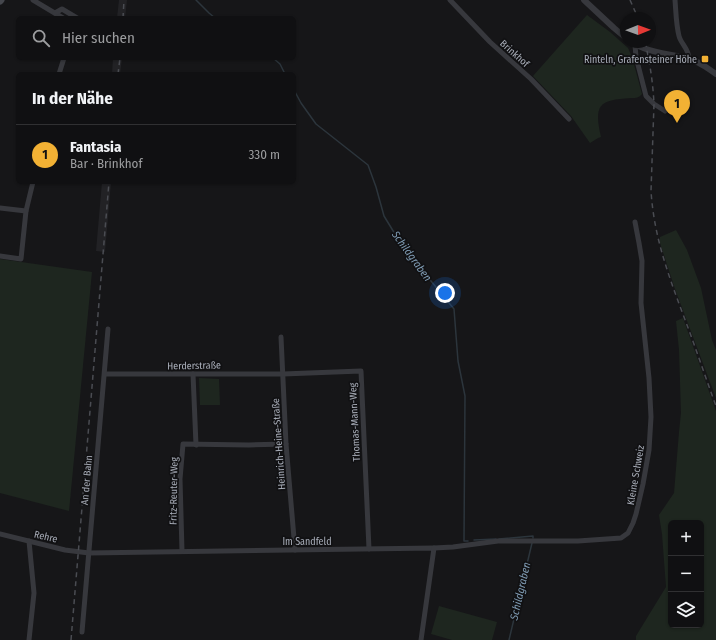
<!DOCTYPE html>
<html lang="de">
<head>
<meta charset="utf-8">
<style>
  body { margin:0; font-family:"Fira Sans Condensed",sans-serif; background:#19191b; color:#f1f3f6 }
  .controls { position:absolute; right:12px; bottom:12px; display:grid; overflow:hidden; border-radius:6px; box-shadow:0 1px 3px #0004 }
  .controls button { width:36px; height:36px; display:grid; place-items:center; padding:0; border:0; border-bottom:1px solid #303032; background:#101012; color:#f1f3f6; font:20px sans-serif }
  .compass { position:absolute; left:620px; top:12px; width:36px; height:36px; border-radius:50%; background:#101012; box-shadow:0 1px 3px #0004; rotate:89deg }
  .you { position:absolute; left:445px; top:293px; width:14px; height:14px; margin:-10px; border:3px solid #fff; border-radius:50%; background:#1a73e8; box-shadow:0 0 0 6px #1a73e833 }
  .badge { display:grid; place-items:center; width:26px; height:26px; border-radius:50%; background:#f2b134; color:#111; font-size:13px; font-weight:700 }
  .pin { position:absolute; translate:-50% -33px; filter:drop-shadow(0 1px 2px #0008) }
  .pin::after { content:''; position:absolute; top:21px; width:14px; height:12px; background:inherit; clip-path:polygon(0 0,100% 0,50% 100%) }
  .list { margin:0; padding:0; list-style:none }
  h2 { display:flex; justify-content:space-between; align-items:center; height:52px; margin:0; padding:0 16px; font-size:17px }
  h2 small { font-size:13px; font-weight:400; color:#9c9d9f }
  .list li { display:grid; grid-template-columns:26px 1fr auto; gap:12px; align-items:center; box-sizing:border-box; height:60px; padding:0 16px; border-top:1px solid #303032 }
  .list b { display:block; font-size:15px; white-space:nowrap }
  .list p { margin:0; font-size:13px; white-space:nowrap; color:#9c9d9f }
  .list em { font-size:13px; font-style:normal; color:#9c9d9f }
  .icon { flex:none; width:22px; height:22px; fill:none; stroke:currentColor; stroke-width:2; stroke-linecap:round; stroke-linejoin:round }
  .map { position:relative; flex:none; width:716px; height:640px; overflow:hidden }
  .search { position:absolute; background:#101012; box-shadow:0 1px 3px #0004; left:16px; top:16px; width:280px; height:44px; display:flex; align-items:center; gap:10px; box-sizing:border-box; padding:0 14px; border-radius:6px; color:#9c9d9f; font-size:15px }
  .panel { position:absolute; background:#101012; box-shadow:0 1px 3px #0004; left:16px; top:72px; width:280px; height:112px; border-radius:6px }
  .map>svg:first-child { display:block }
</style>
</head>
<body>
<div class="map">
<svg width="716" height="640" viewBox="0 0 716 640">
  <rect width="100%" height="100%" fill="#161618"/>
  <g fill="#222225">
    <polygon points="119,0 127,0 125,18 117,18"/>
    <polygon points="113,58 122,58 120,74 112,74"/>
    <polygon points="102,182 111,182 105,252 96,251"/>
  </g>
  <g fill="#1e261f" fill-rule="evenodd">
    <path d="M587,15l23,17 18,16 4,9 10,37c-3,4 -6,4 -11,4 -33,2 -37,7 -30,39l-3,1 -8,5 -19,-27 -38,-40z"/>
    <polygon points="676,230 687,250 701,288 712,340 716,350 716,398 675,289 660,243 660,237"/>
    <polygon points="0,259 92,272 69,511 0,493"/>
    <path d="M683,318l33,93v229h-80v-4l30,-49 -4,-53 -3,-19 15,-22 5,-61 2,-19 -2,-63 -3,-29zM671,523h30v102h-30z"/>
    <polygon points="199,378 219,379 220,405 200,405"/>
    <polygon points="439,606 497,622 492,640 452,640 431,634"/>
  </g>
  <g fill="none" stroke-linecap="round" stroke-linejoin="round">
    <g stroke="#2c353c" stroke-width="1.5">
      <polyline points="196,0 209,13 215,18"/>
      <polyline points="273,58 280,64 285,74"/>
      <polyline points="294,90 301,103 316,124 368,165 376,187 384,216 395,234 417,264 454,309 458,361 465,396 464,541 468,541"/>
      <polyline points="499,539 533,536 533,538"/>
      <polyline points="474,540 496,539"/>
      <polyline points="509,640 532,543"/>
    </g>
    <g stroke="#37383d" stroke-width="5">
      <polyline points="33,0 63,18"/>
      <polyline points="450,0 490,42 531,79 569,119"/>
      <path d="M675,0c1,12 1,24 4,36 2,8 10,13 10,23"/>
      <polyline points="55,13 62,9 77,18"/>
      <polyline points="635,45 636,57 646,96 654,104 665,111"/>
      <polyline points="59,74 64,58"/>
      <polyline points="0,208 26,211 33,182"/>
      <polyline points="0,256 21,259 26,211"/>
      <polyline points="281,337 286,444 295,550"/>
      <polyline points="105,374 283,374 361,371 369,549"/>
      <polyline points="193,374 196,445"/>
      <polyline points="0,534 65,550 89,553 434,548 421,640"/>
      <polyline points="29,541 34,593 29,640"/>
      <polyline points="434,548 453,547 498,541 578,541 621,538 628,533 633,523 636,514 643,484 649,450 651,417 649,378 641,303 642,261 639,243 635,222"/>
      <polyline points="182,551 180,479 183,444 249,445 286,444"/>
      <polyline points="82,632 108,329"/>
    </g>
    <g stroke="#37383d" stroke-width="6">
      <polyline points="584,0 614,28 626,38"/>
      <path d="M632,42c12,10 41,12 57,17 10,2 18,9 27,15"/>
    </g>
    <polyline stroke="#45474d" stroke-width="7" points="0,1 1,0"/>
    <g stroke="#4a4c52" stroke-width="1.5" stroke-dasharray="5 4" stroke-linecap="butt">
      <polyline points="630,0 638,18"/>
      <polyline points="123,18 124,0"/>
      <path d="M645,42c5,21 8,41 9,62l-3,87c3,46 17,83 33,126 11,29 21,59 32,89"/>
      <polyline points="118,74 120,58"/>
      <polyline points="71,640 109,182"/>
    </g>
  </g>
  <rect fill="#f2b134" stroke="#111113" stroke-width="1.5" x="701" y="55" width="8" height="8" rx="2"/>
  <g text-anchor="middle" stroke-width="3.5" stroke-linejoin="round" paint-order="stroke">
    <g font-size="10" fill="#a8adb8" stroke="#111113">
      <text transform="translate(515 53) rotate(42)" y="4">Brinkhof</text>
      <text transform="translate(194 365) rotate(-1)" y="4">Herderstraße</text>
      <text transform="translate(354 422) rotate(-93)" y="4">Thomas-Mann-Weg</text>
      <text transform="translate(278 444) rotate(-94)" y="4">Heinrich-Heine-Straße</text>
      <text transform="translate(635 475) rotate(-80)" y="4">Kleine Schweiz</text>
      <text transform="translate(86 480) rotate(-85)" y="4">An der Bahn</text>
      <text transform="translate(173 491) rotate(-89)" y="4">Fritz-Reuter-Weg</text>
      <text transform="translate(46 536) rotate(13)" y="4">Rehre</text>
      <text x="307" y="545">Im Sandfeld</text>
    </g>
    <g font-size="10" fill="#a8adb8" stroke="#111113" text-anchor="end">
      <text x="697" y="63">Rinteln, Grafensteiner Höhe</text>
    </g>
    <g font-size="11" font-style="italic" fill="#7f9bb3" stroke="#111113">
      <text transform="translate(412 256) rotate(54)" y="4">Schildgraben</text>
      <text transform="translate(520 591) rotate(-77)" y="4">Schildgraben</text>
    </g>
  </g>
</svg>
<div class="controls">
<button>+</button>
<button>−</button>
<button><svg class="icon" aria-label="layers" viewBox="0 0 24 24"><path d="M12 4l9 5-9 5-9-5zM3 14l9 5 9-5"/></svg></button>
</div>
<svg class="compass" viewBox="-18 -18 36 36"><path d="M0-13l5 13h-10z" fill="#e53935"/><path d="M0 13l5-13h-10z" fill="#9c9d9f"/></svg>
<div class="you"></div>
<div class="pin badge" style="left:677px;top:123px">1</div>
<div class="search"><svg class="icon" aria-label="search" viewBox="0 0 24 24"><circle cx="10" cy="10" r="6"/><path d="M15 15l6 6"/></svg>Hier suchen</div>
<section class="panel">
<h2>In der Nähe<small></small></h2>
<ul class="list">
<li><span class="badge">1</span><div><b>Fantasia</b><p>Bar · Brinkhof</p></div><em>330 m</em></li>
</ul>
</section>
</div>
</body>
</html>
